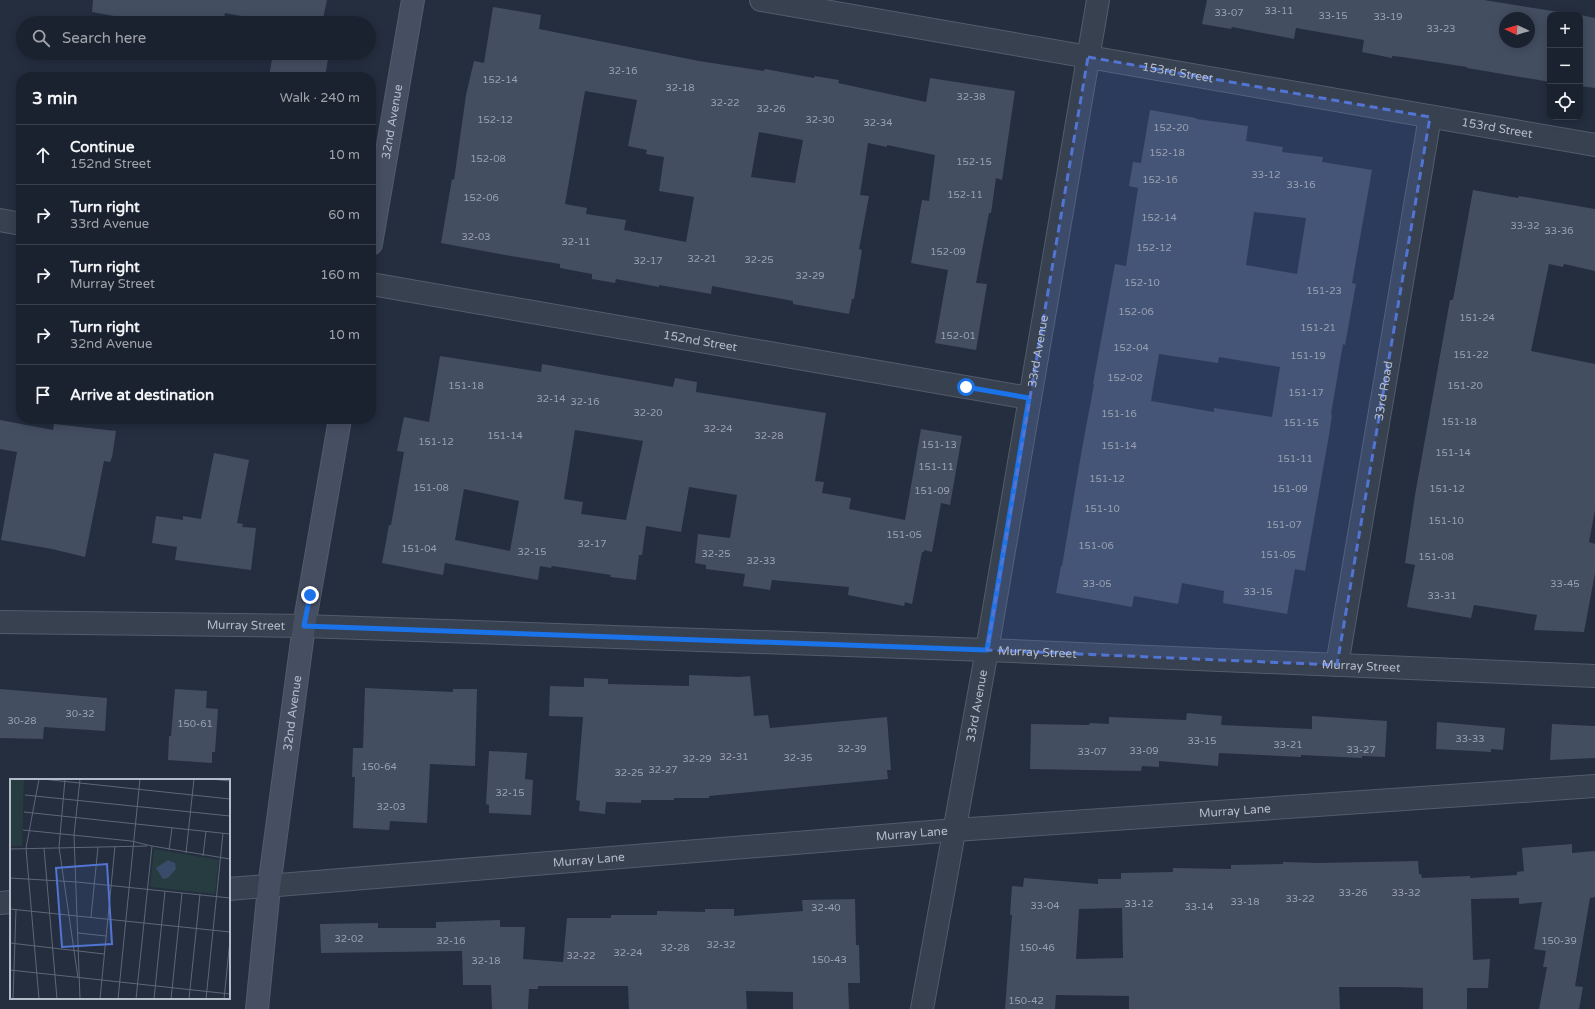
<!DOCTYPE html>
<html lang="en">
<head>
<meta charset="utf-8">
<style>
  body { margin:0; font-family:"Varela Round",sans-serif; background:#282f3b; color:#f1f3f6 }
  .controls { position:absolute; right:12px; top:12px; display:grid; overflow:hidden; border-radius:8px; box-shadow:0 2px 10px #0003 }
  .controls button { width:36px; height:36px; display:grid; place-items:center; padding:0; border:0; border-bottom:1px solid #393f4b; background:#1b222f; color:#f1f3f6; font:20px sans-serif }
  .compass { position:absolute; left:1499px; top:12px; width:36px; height:36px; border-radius:50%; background:#1b222f; box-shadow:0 2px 10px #0003; rotate:274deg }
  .stop { position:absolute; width:12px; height:12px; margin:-9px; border:3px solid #1a73e8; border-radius:50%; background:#fff }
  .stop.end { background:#1a73e8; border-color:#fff; box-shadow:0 1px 4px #0008 }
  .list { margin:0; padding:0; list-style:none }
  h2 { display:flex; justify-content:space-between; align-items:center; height:52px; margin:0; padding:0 16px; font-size:17px }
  h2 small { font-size:13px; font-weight:400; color:#a0a4aa }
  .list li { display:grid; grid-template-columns:26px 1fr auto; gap:12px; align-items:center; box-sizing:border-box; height:60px; padding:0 16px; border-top:1px solid #393f4b }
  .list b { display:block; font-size:15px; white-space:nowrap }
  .list p { margin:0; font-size:13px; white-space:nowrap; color:#a0a4aa }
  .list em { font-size:13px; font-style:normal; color:#a0a4aa }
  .icon { flex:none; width:22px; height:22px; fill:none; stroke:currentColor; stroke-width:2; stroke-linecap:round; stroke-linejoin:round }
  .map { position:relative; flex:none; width:1595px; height:1009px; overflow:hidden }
  .search { position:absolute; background:#1b222f; box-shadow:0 2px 10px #0003; left:16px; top:16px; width:360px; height:44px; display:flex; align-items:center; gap:10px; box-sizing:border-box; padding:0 14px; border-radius:22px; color:#a0a4aa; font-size:15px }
  .panel { position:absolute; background:#1b222f; box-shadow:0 2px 10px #0003; left:16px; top:72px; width:360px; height:352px; border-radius:16px }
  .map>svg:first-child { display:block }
</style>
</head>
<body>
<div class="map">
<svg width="1595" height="1009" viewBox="0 0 1595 1009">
  <rect width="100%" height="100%" fill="#242e3f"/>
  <g fill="#434e61" fill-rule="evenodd">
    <polygon points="93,0 327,0 322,23 278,23 225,13 223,23 152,23 92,12"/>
    <path d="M1207,0h277l94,15h-28v67l-83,-14v-1l-65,-10 -10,-1v2l-30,-6 2,-12 -68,-12 -2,11 -62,-12 -1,2 -29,-5zM1505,18h24v24h-24z"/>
    <path d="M493,7l48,8 -2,14 160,32 65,10 1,-2 49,9 1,-2 24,4 -1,3 88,19 4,-24 85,13 -13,89 -6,-2 -5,35h-2l-13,70 11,1 -11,66 -41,-7 13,-73 -37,-7 11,-63 7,1 6,-46 -48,-10v2l-19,-4 -8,52 9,1 -10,53 3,1 -8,49h-2l-3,15 -56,-10v-3l-81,-15 -1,8 -52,-9v2l-43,-8 -1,4 -23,-4v-5l-32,-6v-4l-55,-9 -64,-12 11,-64 2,1 12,-85 8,-34 10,2zM585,91l52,9 -9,46 19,4 -1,4 18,3 -5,34 35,6 -8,45 -62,-12 2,-10 -40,-6 1,-6 -22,-4zM759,132l44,8 -8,43 -44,-6z"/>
    <polygon points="1580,15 1595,18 1595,88 1580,86"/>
    <polygon points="273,53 329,53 325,77 269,77"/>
    <path d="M1150,110l46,8v1l52,7 -2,15 37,6 -1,5 41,5 -1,5 50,8 -20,113 4,1 -11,61 -2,-1 -12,70 1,1 -3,20 -24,136 -10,-2 -8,45 -64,-11 1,-12 -42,-8 -4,21 -44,-8 -2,11 -76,-14 5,-27h1l20,-117 12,-65h-1l22,-120 11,2 12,-78 -9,-2 4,-24 8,1zM1254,212l52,6 -9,56 -51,-9zM1159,354l59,9 1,-6 61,10 -8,50 -58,-9v4l-63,-11z"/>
    <polygon points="1473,190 1518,198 1519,196 1595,209 1595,271 1564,264 1563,267 1549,264 1531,351 1595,364 1595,510 1589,542 1595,544 1595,573 1584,632 1534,630 1537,615 1474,605 1471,618 1407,607 1415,565 1405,563 1415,495 1450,300 1453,300"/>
    <path d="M440,356l101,16 1,-8 131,23 2,-9 22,4 -1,10 130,21 -11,68 9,1 -2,11 29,5 -2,11 56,11 16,-91 41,7 -12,69 -9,-2 -9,49 -8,-2v2h-2l-10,52 -7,-2 -1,4 -56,-11 1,-8 -77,-7 -2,10 -27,-4 2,-12 -39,-5v-4l-11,-2 3,-29 32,4 7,-43 -48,-8 -8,45 -35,-6 -4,29h-3l-3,25 -26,-3 1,-2 -59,-9 -1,2 -11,-2 -2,14 -93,-17 -2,12 -61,-12 7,-38h2l13,-73 -7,-1 7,-34 25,5zM575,430l68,11 -17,79 -45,-6 2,-12 -19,-3zM464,489l55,12 -9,50 -55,-11z"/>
    <polygon points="0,420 53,430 54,424 116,431 112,457 110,462 104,461 85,557 52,549 1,540 17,452 0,449"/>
    <polygon points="214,453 249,460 237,523 243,524 242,527 256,528 251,570 175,560 177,547 152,543 156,516 183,520 183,516 201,519"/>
    <polygon points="689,675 739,677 750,676 754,716 768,715 770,728 887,717 891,770 887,770 888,779 709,796 709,798 674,798 674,800 641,800 641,803 609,802 606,802 605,814 579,811 580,801 576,800 583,717 549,716 550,686 584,687 584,678 608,679 608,684 689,686"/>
    <polygon points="365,688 453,692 453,689 477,689 475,766 430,764 427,823 390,821 389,830 353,828 355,777 352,777 353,748 363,748"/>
    <polygon points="0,689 107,698 105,731 44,727 43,739 0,738"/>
    <polygon points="175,689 207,691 206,708 218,709 215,752 212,752 212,763 168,760 169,736 171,736"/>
    <polygon points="1187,713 1222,716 1221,725 1312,729 1312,716 1387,721 1385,757 1362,756 1362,758 1301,755 1301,757 1219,753 1218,766 1159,761 1159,767 1142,766 1141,771 1030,769 1031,724 1089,725 1090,723 1109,724 1109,717 1186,720"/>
    <polygon points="1437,722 1505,728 1503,750 1491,749 1491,752 1436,749"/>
    <polygon points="1552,724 1595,726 1595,758 1550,760"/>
    <polygon points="489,751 527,753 525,779 533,780 531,815 489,813 489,805 486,804"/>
    <path d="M1572,844v9l23,-2v46l-5,1 -15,88 8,1 -4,22h-40l8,-42h-4l3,-16 -12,-2 8,-47 -23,2v-6l-48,1 2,61 17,-1 -2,29h-21v21h-44v-21l-26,-1h-58l1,22h-211v-13l-73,-1 -1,14h-50l7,-94h-2l2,-29 11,1 1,-9 74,6v-5h23v-6l52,-1v-4l58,1v-4l52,-1v-2l34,1 101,-2 1,13h2l1,4 48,-2v2l47,-3v-3l7,-1 -2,-23zM1122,908l1,50 -47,1 3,-50z"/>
    <polygon points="855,899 856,945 859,945 860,983 848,983 849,1009 793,1009 793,992 746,991 747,1009 629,1009 628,986 538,986 538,989 529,989 528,1009 492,1009 491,985 463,985 462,951 321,953 320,924 378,923 378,928 436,928 436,922 500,920 500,927 525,927 523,959 563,962 567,918 611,918 611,915 657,915 657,911 705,912 705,909 734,909 734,916 803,911 802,900"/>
  </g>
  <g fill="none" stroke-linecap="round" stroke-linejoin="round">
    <defs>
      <g id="street">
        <path id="s1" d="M761,0l834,145"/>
        <polyline points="0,220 21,224"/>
        <path id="s2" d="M371,284l658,114"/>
        <path id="s3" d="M0,622l304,4 683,24 608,26"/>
        <path id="s4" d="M1337,665l93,-548"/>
        <path id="s5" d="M229,889l726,-59 640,-44"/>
        <polyline points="0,903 11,902"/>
        <path id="s6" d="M922,1009l65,-359 111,-650"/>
      </g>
      <g id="secondary">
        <path id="s7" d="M371,244l42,-244"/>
        <path id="s8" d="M257,1009l12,-122 35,-261 36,-207"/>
      </g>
    </defs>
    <use href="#street" stroke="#535c6a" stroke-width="24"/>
    <use href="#secondary" stroke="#535c6a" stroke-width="24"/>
    <use href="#street" stroke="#38414f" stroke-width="22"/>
    <use href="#secondary" stroke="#464f62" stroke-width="22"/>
  </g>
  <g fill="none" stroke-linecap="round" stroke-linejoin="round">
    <polyline stroke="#1a73e8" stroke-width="5" points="310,595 304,626 987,650 1029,398 966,387"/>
  </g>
  <path fill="#5274d3" fill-opacity="0.2" stroke="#5274d3" stroke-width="3" stroke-dasharray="8 5" stroke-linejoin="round" d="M1088,57l342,60 -93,548 -350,-15z"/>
  <g text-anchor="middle" stroke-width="3" stroke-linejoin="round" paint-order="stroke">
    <g font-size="10" fill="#98a0b0">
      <text x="1279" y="14">33-11</text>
      <text x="1229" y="16">33-07</text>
      <text x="1333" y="19">33-15</text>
      <text x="1388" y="20">33-19</text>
      <text x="1441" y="32">33-23</text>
      <text x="623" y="74">32-16</text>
      <text x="500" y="83">152-14</text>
      <text x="680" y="91">32-18</text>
      <text x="971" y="100">32-38</text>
      <text x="725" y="106">32-22</text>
      <text x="771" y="112">32-26</text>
      <text x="495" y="123">152-12</text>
      <text x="820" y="123">32-30</text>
      <text x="878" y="126">32-34</text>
      <text x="1171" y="131">152-20</text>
      <text x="1167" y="156">152-18</text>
      <text x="488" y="162">152-08</text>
      <text x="974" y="165">152-15</text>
      <text x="1266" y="178">33-12</text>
      <text x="1160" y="183">152-16</text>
      <text x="1301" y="188">33-16</text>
      <text x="965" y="198">152-11</text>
      <text x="481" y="201">152-06</text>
      <text x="1159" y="221">152-14</text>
      <text x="1525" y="229">33-32</text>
      <text x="1559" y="234">33-36</text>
      <text x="476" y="240">32-03</text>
      <text x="576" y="245">32-11</text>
      <text x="1154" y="251">152-12</text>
      <text x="948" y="255">152-09</text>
      <text x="702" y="262">32-21</text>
      <text x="759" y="263">32-25</text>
      <text x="648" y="264">32-17</text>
      <text x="810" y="279">32-29</text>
      <text x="1142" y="286">152-10</text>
      <text x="1324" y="294">151-23</text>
      <text x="1136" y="315">152-06</text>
      <text x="1477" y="321">151-24</text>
      <text x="1318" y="331">151-21</text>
      <text x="958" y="339">152-01</text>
      <text x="1131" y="351">152-04</text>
      <text x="1471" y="358">151-22</text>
      <text x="1308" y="359">151-19</text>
      <text x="1125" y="381">152-02</text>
      <text x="466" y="389">151-18</text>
      <text x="1465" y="389">151-20</text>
      <text x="1306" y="396">151-17</text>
      <text x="551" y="402">32-14</text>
      <text x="585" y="405">32-16</text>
      <text x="648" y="416">32-20</text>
      <text x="1119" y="417">151-16</text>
      <text x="1459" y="425">151-18</text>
      <text x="1301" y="426">151-15</text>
      <text x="718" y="432">32-24</text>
      <text x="505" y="439">151-14</text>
      <text x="769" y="439">32-28</text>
      <text x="436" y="445">151-12</text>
      <text x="939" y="448">151-13</text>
      <text x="1119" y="449">151-14</text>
      <text x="1453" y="456">151-14</text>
      <text x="1295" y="462">151-11</text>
      <text x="936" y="470">151-11</text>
      <text x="1107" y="482">151-12</text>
      <text x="431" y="491">151-08</text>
      <text x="1290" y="492">151-09</text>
      <text x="1447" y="492">151-12</text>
      <text x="932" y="494">151-09</text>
      <text x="1102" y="512">151-10</text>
      <text x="1446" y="524">151-10</text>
      <text x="1284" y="528">151-07</text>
      <text x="904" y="538">151-05</text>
      <text x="592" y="547">32-17</text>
      <text x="1096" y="549">151-06</text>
      <text x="419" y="552">151-04</text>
      <text x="532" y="555">32-15</text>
      <text x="716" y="557">32-25</text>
      <text x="1278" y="558">151-05</text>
      <text x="1436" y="560">151-08</text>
      <text x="761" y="564">32-33</text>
      <text x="1097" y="587">33-05</text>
      <text x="1565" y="587">33-45</text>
      <text x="1258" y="595">33-15</text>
      <text x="1442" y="599">33-31</text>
      <text x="80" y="717">30-32</text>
      <text x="22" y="724">30-28</text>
      <text x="195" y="727">150-61</text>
      <text x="1470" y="742">33-33</text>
      <text x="1202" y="744">33-15</text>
      <text x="1288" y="748">33-21</text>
      <text x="852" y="752">32-39</text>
      <text x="1361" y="753">33-27</text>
      <text x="1144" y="754">33-09</text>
      <text x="1092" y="755">33-07</text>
      <text x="734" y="760">32-31</text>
      <text x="798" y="761">32-35</text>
      <text x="697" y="762">32-29</text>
      <text x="379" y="770">150-64</text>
      <text x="663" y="773">32-27</text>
      <text x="629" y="776">32-25</text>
      <text x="510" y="796">32-15</text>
      <text x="391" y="810">32-03</text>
      <text x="1353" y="896">33-26</text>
      <text x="1406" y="896">33-32</text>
      <text x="1300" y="902">33-22</text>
      <text x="1245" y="905">33-18</text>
      <text x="1139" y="907">33-12</text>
      <text x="1045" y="909">33-04</text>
      <text x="1199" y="910">33-14</text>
      <text x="826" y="911">32-40</text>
      <text x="349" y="942">32-02</text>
      <text x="451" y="944">32-16</text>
      <text x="1559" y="944">150-39</text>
      <text x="721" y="948">32-32</text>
      <text x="675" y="951">32-28</text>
      <text x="1037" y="951">150-46</text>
      <text x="628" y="956">32-24</text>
      <text x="581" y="959">32-22</text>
      <text x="829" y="963">150-43</text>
      <text x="486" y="964">32-18</text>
      <text x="1026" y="1004">150-42</text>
    </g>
    <g font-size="12" fill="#b4bcca" stroke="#1d2634">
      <text dy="4" stroke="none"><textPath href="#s1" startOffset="423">153rd Street</textPath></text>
      <text dy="4" stroke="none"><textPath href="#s7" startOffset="124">32nd Avenue</textPath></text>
      <text dy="4" stroke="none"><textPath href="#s1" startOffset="747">153rd Street</textPath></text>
      <text dy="4" stroke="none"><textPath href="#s2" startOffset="334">152nd Street</textPath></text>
      <text dy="4" stroke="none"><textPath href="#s6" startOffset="668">33rd Avenue</textPath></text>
      <text dy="4" stroke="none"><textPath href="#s4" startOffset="278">33rd Road</textPath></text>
      <text dy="4" stroke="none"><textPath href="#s3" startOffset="246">Murray Street</textPath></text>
      <text dy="4" stroke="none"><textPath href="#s3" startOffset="1038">Murray Street</textPath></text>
      <text dy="4" stroke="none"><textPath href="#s3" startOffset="1362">Murray Street</textPath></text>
      <text dy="4" stroke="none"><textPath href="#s6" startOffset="308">33rd Avenue</textPath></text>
      <text dy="4" stroke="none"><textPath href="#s8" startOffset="298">32nd Avenue</textPath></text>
      <text dy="4" stroke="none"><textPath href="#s5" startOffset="1009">Murray Lane</textPath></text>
      <text dy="4" stroke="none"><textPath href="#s5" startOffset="685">Murray Lane</textPath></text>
      <text dy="4" stroke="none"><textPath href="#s5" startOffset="361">Murray Lane</textPath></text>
    </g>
  </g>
  <g transform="translate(10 779)">
    <rect width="220" height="220" fill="#242e3f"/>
    <path d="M0,0h14l-2,67h-12zM144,70l65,11 -4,34 -65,-7z" fill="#263c40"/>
    <path d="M158,81l7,3 1,6 -8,9 -5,1 -7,-11z" fill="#384b69"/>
    <path fill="none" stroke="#5e6777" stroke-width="1" d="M32,0l188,20M55,0l-6,68 19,131M70,0l-6,56 6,164M200,0l20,2M15,16l205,21M14,33l206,22M13,51l108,11 21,5 -16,153M142,67l78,13M34,69l13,151M0,70l137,-3M159,71l3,-22M176,74l8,-74M193,77l3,-25M0,99l67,4 153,16M0,130l220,23M81,138l7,-70M68,154l28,3M0,164l94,11M0,191l220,24M3,220l3,-90M29,220l-13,-151 13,-69M90,220l15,-153M108,220l22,-220M144,220l11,-108M161,220l11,-106M179,220l11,-105M196,220l17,-166M214,220l6,-59"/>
    <path fill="#5274d3" fill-opacity="0.15" stroke="#5274d3" stroke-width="2" d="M97,85l5,80 -50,3 -6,-79z"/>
    <rect width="220" height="220" fill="none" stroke="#b4bcca" stroke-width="2"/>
  </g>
</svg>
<div class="controls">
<button>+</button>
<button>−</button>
<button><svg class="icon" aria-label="locate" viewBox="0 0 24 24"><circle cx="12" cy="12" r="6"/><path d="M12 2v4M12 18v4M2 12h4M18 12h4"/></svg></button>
</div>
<svg class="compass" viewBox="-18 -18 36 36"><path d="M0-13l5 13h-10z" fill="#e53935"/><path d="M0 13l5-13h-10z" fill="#a0a4aa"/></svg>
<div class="stop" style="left:966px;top:387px"></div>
<div class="stop end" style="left:310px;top:595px"></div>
<div class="search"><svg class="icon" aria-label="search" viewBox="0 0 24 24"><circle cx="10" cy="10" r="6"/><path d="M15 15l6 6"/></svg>Search here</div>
<section class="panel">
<h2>3 min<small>Walk · 240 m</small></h2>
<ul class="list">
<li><svg class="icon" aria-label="ahead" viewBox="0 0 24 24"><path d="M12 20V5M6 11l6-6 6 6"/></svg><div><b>Continue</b><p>152nd Street</p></div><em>10 m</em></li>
<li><svg class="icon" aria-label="right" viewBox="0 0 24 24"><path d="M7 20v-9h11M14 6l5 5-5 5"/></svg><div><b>Turn right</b><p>33rd Avenue</p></div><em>60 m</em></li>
<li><svg class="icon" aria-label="right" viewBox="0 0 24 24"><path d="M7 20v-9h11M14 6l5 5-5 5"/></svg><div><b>Turn right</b><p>Murray Street</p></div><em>160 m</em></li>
<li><svg class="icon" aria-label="right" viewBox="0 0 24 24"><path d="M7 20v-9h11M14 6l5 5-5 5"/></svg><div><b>Turn right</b><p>32nd Avenue</p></div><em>10 m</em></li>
<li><svg class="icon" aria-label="arrive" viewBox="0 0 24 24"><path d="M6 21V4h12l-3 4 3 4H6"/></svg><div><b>Arrive at destination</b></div></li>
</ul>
</section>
</div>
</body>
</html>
